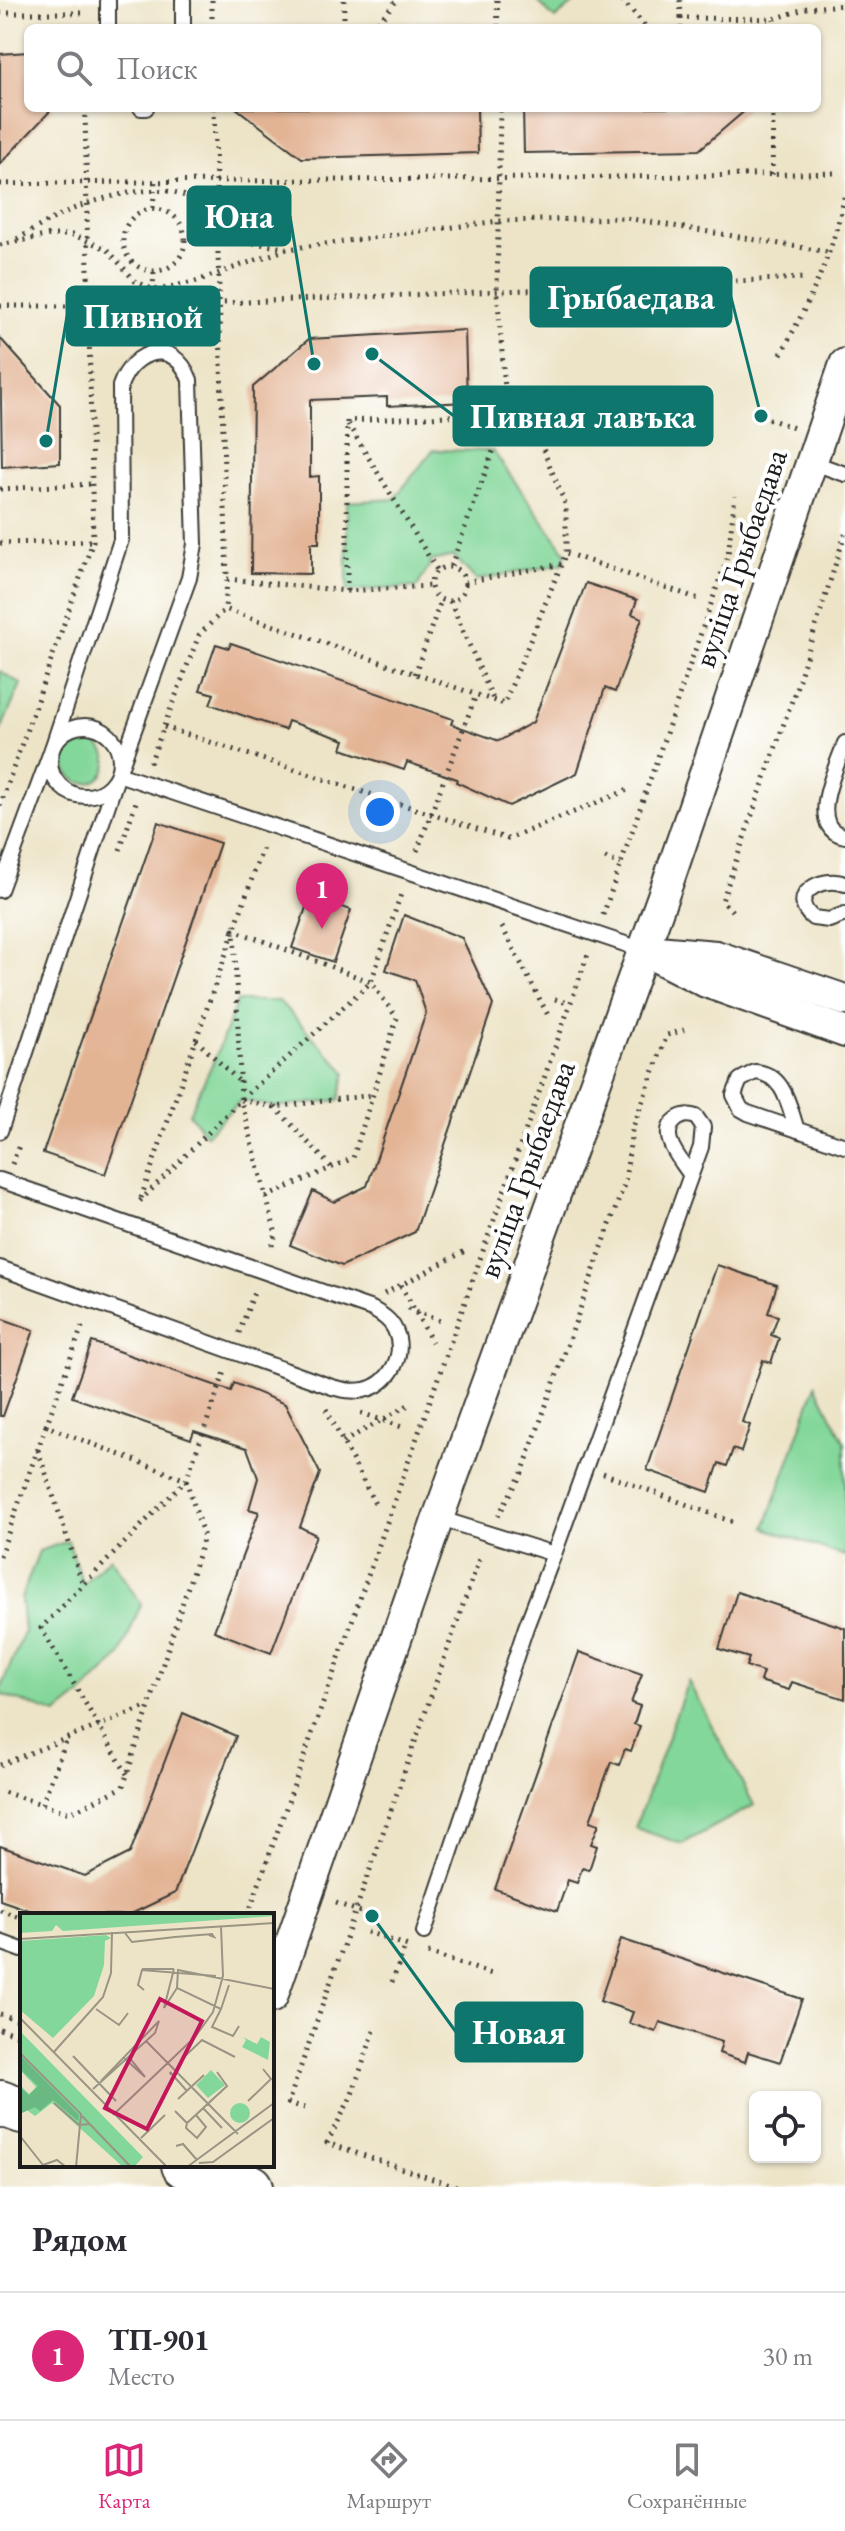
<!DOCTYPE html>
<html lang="ru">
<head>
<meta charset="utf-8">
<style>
  body { margin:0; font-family:"EB Garamond",serif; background:#f2f2f3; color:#2b2b33 }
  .controls { position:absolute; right:24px; bottom:24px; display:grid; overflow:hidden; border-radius:12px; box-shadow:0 2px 6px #0004 }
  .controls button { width:72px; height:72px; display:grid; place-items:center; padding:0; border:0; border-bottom:2px solid #e1e1e2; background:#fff; color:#2b2b33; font:40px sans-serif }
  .you { position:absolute; left:380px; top:812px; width:28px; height:28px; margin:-20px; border:6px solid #fff; border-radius:50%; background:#1a73e8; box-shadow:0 0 0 12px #1a73e833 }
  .badge { display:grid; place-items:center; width:52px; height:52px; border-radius:50%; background:#db2777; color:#fff; font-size:26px; font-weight:700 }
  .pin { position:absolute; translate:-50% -66px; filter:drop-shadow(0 2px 4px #0008) }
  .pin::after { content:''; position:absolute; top:42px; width:28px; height:24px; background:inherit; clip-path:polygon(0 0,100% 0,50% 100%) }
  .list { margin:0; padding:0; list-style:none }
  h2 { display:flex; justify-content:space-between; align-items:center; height:104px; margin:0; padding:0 32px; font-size:34px }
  h2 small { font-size:26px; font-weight:400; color:#7c7c81 }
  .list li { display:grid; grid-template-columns:52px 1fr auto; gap:24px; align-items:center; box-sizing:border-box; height:128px; padding:0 32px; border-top:2px solid #e1e1e2 }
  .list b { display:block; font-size:30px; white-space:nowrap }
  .list p { margin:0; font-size:26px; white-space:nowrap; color:#7c7c81 }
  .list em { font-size:26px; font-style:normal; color:#7c7c81 }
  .icon { flex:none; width:44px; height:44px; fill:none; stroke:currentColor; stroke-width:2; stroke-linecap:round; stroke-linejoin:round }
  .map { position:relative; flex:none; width:845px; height:2187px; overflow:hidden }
  .search { position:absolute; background:#fff; box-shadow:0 2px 6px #0004; left:24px; right:24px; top:24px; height:88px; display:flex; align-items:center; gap:20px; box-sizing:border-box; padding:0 28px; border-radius:12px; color:#7c7c81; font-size:30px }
  .sheet { height:232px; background:#fff }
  nav { display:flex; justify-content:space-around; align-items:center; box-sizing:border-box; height:112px; border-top:2px solid #e1e1e2; background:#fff; font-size:22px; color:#7c7c81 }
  nav a { display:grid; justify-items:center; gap:4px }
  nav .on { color:#db2777 }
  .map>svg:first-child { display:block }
</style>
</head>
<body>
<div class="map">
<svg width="845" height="2187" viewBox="0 0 845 2187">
  <rect width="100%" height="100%" fill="#fff"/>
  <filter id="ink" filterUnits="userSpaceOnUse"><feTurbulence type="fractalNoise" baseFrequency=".0125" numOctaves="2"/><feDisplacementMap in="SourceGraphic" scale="16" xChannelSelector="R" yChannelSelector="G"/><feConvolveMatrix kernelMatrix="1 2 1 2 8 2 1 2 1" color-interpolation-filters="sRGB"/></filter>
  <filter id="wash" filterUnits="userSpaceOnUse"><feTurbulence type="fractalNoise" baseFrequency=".006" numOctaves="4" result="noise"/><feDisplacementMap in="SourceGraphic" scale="32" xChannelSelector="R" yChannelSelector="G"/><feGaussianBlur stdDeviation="1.8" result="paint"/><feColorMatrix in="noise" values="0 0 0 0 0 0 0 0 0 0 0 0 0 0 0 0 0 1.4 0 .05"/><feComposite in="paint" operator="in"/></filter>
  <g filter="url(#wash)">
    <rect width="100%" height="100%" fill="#ede4c7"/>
    <g fill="#83d79a" stroke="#507a5b" stroke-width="2">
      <polygon points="536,0 578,0 555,19"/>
      <polygon points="433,450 493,451 566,553 562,564 476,580 454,556 432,561 417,587 347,591 347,502 394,499"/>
      <polygon points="0,671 21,684 0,732"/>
      <circle cx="86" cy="762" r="21"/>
      <polygon points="237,1001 279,1001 346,1072 339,1100 275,1107 241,1100 206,1135 189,1113 215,1058"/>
      <polygon points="816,1385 845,1443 845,1556 765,1528"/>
      <polygon points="68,1541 83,1584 110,1557 141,1604 120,1656 81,1695 57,1714 0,1694 0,1690 24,1632 21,1598 39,1551"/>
      <polygon points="688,1681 754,1805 682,1844 635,1828"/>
    </g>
    <g id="blocks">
      <g fill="#e3b494">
        <polygon points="28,52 28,108 53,108 0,164 0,54"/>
        <polygon points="236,108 477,108 478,153 302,158"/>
        <polygon points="523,108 748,108 699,150 524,153"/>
        <polygon points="465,330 467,402 387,406 387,397 310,400 310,477 319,476 319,543 311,543 311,574 251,573 253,387 309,339"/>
        <polygon points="0,338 60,405 60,463 2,467"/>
        <polygon points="586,583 637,600 632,614 642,618 615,692 605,688 577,773 509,806 456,782 457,779 407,762 404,770 342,749 345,740 288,721 285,730 210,704 214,694 200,690 216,644 229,648 231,643 453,719 451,724 499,741 533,722"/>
        <polygon points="158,822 220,843 105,1174 43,1153"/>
        <polygon points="310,896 351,910 333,962 292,948"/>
        <polygon points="404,915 462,938 493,1005 415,1232 342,1266 290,1245 313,1191 334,1202 367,1186 426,1013 415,980 386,970"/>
        <polygon points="717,1265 777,1285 768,1313 778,1316 771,1335 779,1338 771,1363 763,1360 742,1422 750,1425 741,1452 733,1449 727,1466 719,1463 709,1492 647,1470"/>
        <polygon points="0,1318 34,1330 3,1416 0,1416"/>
        <polygon points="92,1342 231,1391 234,1383 285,1404 320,1473 300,1527 316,1535 271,1653 214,1631 259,1512 249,1509 258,1478 247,1448 194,1431 191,1439 72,1397"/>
        <polygon points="737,1592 845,1628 845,1699 792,1682 789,1690 760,1681 763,1672 746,1666 749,1658 719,1649"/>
        <polygon points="579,1652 642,1674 631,1703 640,1706 634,1724 640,1726 631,1751 625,1749 619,1765 611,1762 590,1821 599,1824 591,1844 597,1846 589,1870 582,1868 577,1883 568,1880 557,1911 495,1889"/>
        <polygon points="183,1713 236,1736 175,1893 129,1915 43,1915 0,1900 0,1846 85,1876 130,1853"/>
        <polygon points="621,1939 802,1999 780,2062 748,2052 745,2062 719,2053 722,2042 660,2022 656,2032 629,2023 633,2012 600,2001"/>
      </g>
    </g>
  </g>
  <g filter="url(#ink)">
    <use href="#blocks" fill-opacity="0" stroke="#3b3a36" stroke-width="2"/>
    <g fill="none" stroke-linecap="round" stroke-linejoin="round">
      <defs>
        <g id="service">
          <polyline points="108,0 108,28"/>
          <polyline points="183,28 183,0"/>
          <polyline points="141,108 146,108"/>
          <polyline points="811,462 845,474"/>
          <circle cx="85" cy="761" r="35"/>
          <path d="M845,743c-8,23 -40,86 0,93"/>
          <polyline points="118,774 643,950"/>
          <path d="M845,884c-24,-9 -59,12 -32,34l16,2 16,-6"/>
          <path d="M0,890l52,-141 69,-209 -1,-154c13,-37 54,-49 70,-6l5,164 -6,34 -71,196 -118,357"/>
          <path d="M797,1130c-8,-23 -12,-56 -42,-58l-15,8 -6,15 7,14 7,4 97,33"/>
          <path d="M0,1180l372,129c9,5 19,11 23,21 12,25 -6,55 -31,60 -12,2 -21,0 -32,-3l-332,-119"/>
          <path d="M554,1554l147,-407 2,-20 -7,-10c-7,-2 -12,-3 -19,2 -21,15 4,41 13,55"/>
          <polyline points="424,1932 526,1627 554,1554 438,1518"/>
          <polyline points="0,1942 22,1950"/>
        </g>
        <g id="minor">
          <polyline points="643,950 706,982 845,1032"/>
          <polyline points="657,951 716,956 845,1000"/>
          <polyline points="272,1997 438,1518 668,882 845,364"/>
        </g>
        <g id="trunk">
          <polyline points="0,2103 22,2111"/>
          <polyline points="184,2165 251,2187"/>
        </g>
      </defs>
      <use href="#service" stroke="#3b3a36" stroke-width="18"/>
      <use href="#minor" stroke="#3b3a36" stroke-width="34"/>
      <use href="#trunk" stroke="#3b3a36" stroke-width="48"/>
      <g stroke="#3b3a36" stroke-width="5" stroke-dasharray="2 6" stroke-linecap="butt">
        <polyline points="212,0 212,28"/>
        <polyline points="344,0 344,28"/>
        <polyline points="497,0 498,28"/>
        <polyline points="622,0 647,28"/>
        <polyline points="680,0 681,18 774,19 807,8 845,5"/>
        <polyline points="0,13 84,13 84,10"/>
        <polyline points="373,28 397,0"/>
        <polyline points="681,28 681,18"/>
        <polyline points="774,28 774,19"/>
        <polyline points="214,108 227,579 225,609 504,704 566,553 699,599"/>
        <polyline points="772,175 773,108"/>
        <path d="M0,184c279,-5 557,-4 836,-11"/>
        <polyline points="153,208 155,181"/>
        <circle cx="154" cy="240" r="31"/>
        <path d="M17,239c16,-9 33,-19 49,-27 28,-13 99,-34 125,-12 10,8 16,19 25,27 20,16 46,17 70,21"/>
        <polyline points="0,245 50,235 73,235 107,249 135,281 154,290 194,282 287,249 499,221 626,218 828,252"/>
        <polyline points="0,306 152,306 805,278"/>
        <polyline points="152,306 154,271"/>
        <path d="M781,354c28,-52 54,-103 64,-162"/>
        <polyline points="761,416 794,428"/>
        <polyline points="348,424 437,570"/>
        <polyline points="0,489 92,484"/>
        <polyline points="0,543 95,541"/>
        <polyline points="451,566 507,413 497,291 500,108"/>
        <circle cx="448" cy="584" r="17"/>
        <polyline points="227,579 347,591 430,586"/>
        <polyline points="465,582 562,564"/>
        <polyline points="347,591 347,421 528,412 566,506 566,553"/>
        <polyline points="450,601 493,699"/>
        <polyline points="415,674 441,600"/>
        <polyline points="164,727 508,839 630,789"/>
        <polyline points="150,763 199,635 225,609"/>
        <polyline points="0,806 93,541 85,108"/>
        <polyline points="120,850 136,802"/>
        <polyline points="417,851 476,695"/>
        <polyline points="605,858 621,864"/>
        <polyline points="732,911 722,901 796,689 845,534"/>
        <polyline points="603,915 728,555 735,496"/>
        <polyline points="502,927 549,1017"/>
        <polyline points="555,999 570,1004"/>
        <polyline points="196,1040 241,1083"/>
        <polyline points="241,1100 275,1107 373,1095"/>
        <polyline points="275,1107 332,1168"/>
        <polyline points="12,1164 20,1143"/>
        <polyline points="266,1197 353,1158 397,1018 371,982 234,930 241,1100 276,1234 270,1251"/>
        <polyline points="141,1198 264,844"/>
        <polyline points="140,1201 241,1100 371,982 402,891"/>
        <polyline points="401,1285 432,1342"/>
        <polyline points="384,1294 465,1251"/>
        <polyline points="408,1308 440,1321"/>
        <polyline points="239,1333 255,1290"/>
        <polyline points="326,1409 375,1504"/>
        <polyline points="361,1413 402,1427"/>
        <polyline points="46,1426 84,1321"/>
        <polyline points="343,1442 410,1404"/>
        <polyline points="38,1450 83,1585"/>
        <polyline points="603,1473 733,1522"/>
        <polyline points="498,1516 522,1473 625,1182 632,1130 667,1035 684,1030"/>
        <polyline points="0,1556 46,1426 186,1480 204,1537 123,1787 70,1813 0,1791"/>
        <polyline points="0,1765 148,1706"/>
        <polyline points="127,1774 41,1628 186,1480 226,1369"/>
        <polyline points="42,1804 67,1738"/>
        <polyline points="336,1903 372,1916"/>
        <polyline points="0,1910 22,1918"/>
        <polyline points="226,1915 232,1912"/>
        <polyline points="248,1915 588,954"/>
        <polyline points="367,1932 408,1946"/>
        <polyline points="428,1953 492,1974"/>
        <polyline points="392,1982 406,1945"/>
        <polyline points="0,2014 22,2021"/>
        <polyline points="0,2029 22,2036"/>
        <polyline points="374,2031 351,2097 327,2143 456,2187"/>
        <polyline points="305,2108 288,2103 481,1554"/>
      </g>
      <use href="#service" stroke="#fff" stroke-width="14"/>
      <use href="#minor" stroke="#fff" stroke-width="30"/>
      <use href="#trunk" stroke="#fff" stroke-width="44"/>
    </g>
  </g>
  <g text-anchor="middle" stroke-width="8" stroke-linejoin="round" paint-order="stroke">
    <g font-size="32" fill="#1c1c1c" stroke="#fff">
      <text transform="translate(740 558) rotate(-71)" y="11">вуліца Грыбаедава</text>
      <text transform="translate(526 1169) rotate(-70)" y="11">вуліца Грыбаедава</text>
    </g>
  </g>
  <g transform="translate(20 1913)">
    <rect width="254" height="254" fill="#ede4c7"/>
    <path d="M0,0h254v3l-211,15 -7,-6 -4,6 -32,2zM86,22l5,3 -6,3 -1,24 -10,31 -41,42 -33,-28v-69zM0,118l123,126 -9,10h-11l-71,-64 -17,13 -15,-11v-20l9,9 7,-7 -16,-17zM223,124l14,7 4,-7 9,5 -2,18 -26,-13 4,-7zM191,157l14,15 -17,13 -12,-13zM210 200a10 10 0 1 1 20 0a10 10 0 1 1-20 0Z" fill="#83d79a"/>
    <path d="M0,142l59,60 -1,6 -25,-21 -13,11 -5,-4 -13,6 -2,7v-33l9,8 9,-9 -18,-17z" fill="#6ab882"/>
    <path fill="none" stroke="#999483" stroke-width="2" d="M105,20l7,9 43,-5 37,-3 2,3 -5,-2M0,26l254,-16M122,56h32M154,56l-10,39 13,-20M124,77l-6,-5 4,-15 74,6M76,96l23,16 9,-12M201,96l8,-24M0,105l147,149M219,113l-6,10 -21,-9 9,-18 -44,-21 1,-18 96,19M126,128l92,93M0,140l61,61 -5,53M33,140l50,-56 8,-24 1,-41M53,143l43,45M104,145l21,19 -17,-21M162,146l20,-19 33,17M151,162l-1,-3 17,19M73,176l62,-56 4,-12 -58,60M158,186l26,-24M228,188l23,-22 -8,-10M34,190l25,22 11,-1M183,195l19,20M155,198l12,12 40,-37 -10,-14M93,202l82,-78 18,-25 10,-36 -2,-49M62,203l49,51M167,210l-1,5 11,10 9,-11 -10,-12M0,223l23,29M121,225l24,-23M156,233l7,-2 14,16M179,250l14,-1 61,-44M23,252l14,-5 9,7M167,254l87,-64"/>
    <path fill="#c2185b" fill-opacity="0.15" stroke="#c2185b" stroke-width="4" d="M140,86l42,22 -55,108 -42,-21z"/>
    <rect width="254" height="254" fill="none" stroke="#1c1c1c" stroke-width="4"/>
  </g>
  <path fill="none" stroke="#0f766e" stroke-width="3" d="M314 364L290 216M761 416L731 297M46 441L67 316M372 354L454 416M372 1916L456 2032"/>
  <g fill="#0f766e" stroke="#fff" stroke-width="3">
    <circle cx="314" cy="364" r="8"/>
    <circle cx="761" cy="416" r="8"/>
    <circle cx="46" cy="441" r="8"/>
    <circle cx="372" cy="354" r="8"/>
    <circle cx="372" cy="1916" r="8"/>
  </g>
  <g fill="#0f766e" stroke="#0f766e" stroke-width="3">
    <rect x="188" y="187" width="102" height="58" rx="8"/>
    <rect x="531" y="268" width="200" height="58" rx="8"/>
    <rect x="67" y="287" width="152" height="58" rx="8"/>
    <rect x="454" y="387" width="258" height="58" rx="8"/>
    <rect x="456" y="2003" width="126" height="58" rx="8"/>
  </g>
  <g font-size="34" text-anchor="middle" font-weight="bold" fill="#fff">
    <text x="239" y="228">Юна</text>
    <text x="631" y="309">Грыбаедава</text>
    <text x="143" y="328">Пивной</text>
    <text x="583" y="428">Пивная лавъка</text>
    <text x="519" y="2044">Новая</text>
  </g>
</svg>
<div class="controls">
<button><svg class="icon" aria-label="locate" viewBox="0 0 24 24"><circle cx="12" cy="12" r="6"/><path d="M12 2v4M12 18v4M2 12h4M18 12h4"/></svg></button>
</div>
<div class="you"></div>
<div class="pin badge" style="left:322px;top:929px">1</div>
<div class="search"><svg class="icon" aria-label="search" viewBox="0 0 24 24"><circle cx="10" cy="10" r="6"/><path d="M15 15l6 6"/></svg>Поиск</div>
</div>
<section class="sheet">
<h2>Рядом<small></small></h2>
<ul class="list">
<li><span class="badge">1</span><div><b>ТП-901</b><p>Место</p></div><em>30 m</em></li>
</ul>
</section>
<nav>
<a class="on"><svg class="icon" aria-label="map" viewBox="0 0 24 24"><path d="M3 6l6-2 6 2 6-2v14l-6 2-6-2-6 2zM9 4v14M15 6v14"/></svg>Карта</a>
<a><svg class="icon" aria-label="directions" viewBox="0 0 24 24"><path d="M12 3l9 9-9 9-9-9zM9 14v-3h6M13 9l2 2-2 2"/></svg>Маршрут</a>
<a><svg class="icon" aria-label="saved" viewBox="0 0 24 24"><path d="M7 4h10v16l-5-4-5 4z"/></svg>Сохранённые</a>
</nav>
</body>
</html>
